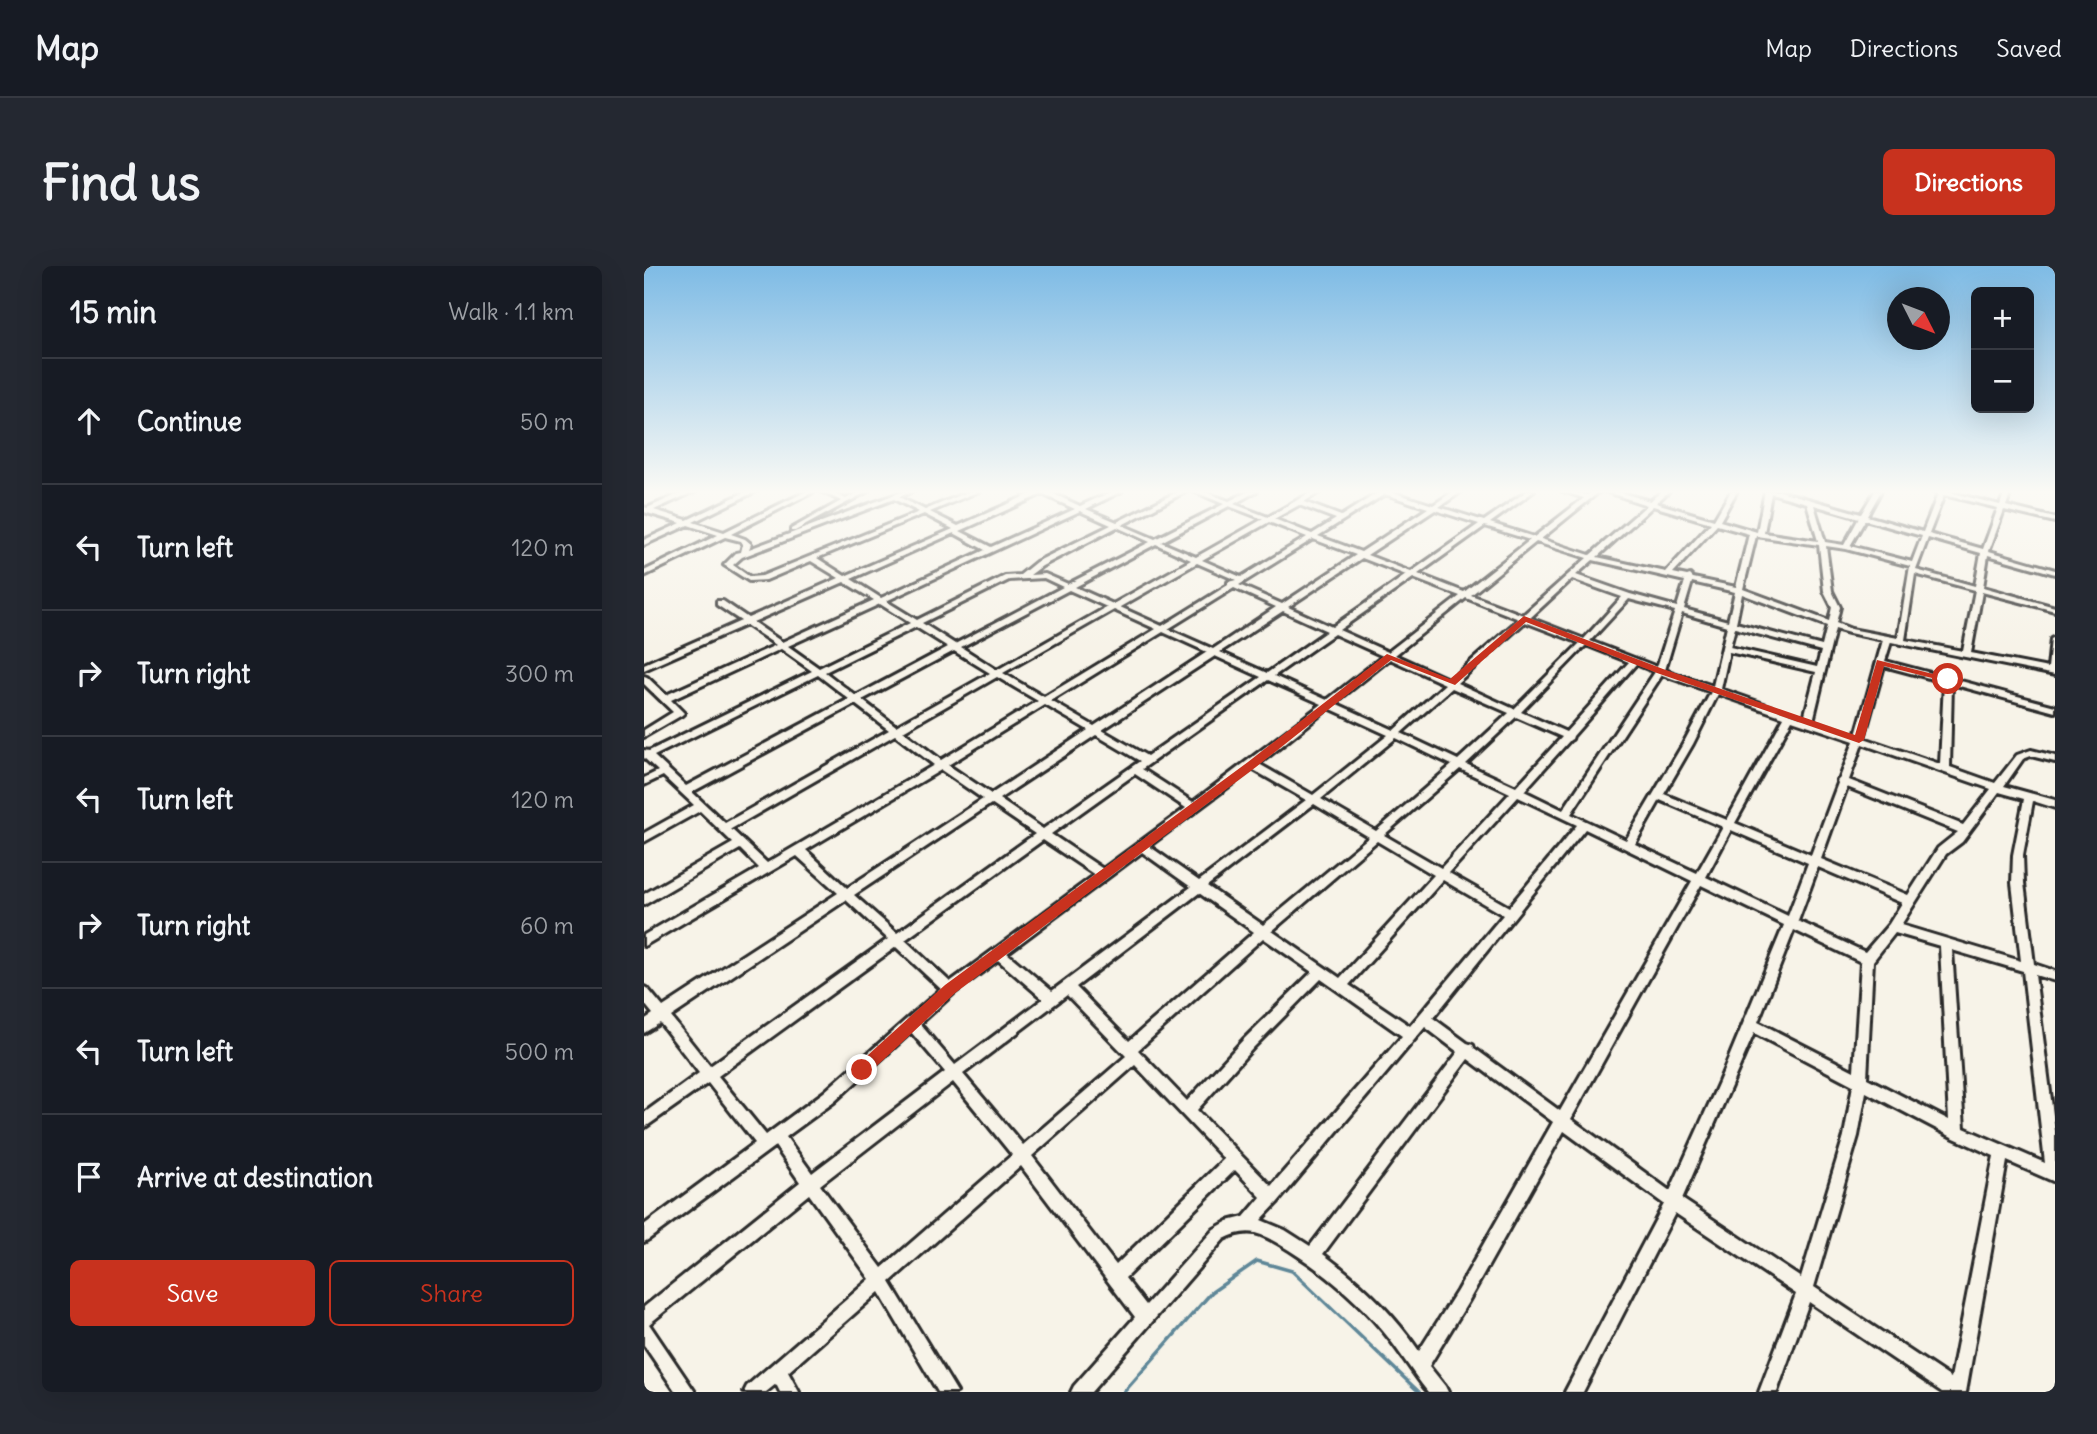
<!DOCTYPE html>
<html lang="en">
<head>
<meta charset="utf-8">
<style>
  body { margin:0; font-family:Delius,sans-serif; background:#242831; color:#f1f3f6 }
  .controls { position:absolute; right:21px; top:21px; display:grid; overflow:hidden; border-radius:10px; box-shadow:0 7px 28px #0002 }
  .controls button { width:63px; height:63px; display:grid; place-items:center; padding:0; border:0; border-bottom:2px solid #363941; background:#171b24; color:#f1f3f6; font:35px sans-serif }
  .compass { position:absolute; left:1243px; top:21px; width:63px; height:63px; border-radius:50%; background:#171b24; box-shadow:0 7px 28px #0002; rotate:132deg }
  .stop { position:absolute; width:21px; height:21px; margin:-16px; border:5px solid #c8321e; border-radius:50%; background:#fff }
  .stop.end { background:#c8321e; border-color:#fff; box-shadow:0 2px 7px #0008 }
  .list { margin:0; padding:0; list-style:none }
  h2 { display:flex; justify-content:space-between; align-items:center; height:91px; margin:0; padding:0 28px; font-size:30px }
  h2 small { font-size:23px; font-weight:400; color:#9ea1a6 }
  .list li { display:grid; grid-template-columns:46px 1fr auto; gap:21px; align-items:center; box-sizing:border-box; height:126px; padding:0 28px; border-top:2px solid #363941 }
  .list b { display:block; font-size:26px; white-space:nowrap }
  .list em { font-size:23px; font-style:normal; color:#9ea1a6 }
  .actions { display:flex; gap:14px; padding:21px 28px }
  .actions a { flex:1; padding:16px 0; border:2px solid #c8321e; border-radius:10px; text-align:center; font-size:24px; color:#c8321e }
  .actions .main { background:#c8321e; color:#fff }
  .icon { flex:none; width:38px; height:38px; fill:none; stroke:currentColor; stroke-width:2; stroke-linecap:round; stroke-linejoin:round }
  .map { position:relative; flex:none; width:1411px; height:1126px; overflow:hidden; border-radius:10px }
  header { display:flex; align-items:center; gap:42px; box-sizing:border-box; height:98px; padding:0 35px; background:#171b24; border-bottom:2px solid #363941 }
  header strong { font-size:33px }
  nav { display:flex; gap:38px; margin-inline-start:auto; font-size:24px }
  .intro { display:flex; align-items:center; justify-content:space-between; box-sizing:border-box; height:168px; padding:0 42px }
  h1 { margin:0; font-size:49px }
  .button { padding:18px 32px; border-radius:10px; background:#c8321e; color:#fff; font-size:24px; font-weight:700 }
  main { display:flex; gap:42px; padding:0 42px }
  aside { flex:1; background:#171b24; border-radius:10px; box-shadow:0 7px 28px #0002 }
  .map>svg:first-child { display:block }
</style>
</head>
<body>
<header>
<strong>Map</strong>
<nav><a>Map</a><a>Directions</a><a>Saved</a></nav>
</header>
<div class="intro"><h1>Find us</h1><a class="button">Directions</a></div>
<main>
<aside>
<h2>15 min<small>Walk · 1.1 km</small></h2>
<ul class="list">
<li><svg class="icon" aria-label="ahead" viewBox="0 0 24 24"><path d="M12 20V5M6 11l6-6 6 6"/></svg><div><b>Continue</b></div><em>50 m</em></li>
<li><svg class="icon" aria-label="left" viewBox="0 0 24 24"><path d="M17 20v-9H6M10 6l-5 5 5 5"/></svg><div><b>Turn left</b></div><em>120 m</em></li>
<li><svg class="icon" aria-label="right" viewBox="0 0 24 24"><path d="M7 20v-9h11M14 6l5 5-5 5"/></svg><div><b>Turn right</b></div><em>300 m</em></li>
<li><svg class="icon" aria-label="left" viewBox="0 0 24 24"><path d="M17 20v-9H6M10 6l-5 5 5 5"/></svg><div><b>Turn left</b></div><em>120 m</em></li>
<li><svg class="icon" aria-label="right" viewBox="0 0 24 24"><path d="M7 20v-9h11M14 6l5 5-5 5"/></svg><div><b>Turn right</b></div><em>60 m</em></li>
<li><svg class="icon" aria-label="left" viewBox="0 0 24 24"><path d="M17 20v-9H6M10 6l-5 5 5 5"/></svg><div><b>Turn left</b></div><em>500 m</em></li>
<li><svg class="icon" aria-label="arrive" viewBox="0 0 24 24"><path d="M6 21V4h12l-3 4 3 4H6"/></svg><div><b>Arrive at destination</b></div></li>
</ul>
<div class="actions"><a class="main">Save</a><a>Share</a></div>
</aside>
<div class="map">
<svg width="1411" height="1126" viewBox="0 0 1411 1126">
  <rect width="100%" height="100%" fill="#f7f3e8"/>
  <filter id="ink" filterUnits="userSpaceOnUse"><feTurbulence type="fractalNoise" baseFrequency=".0143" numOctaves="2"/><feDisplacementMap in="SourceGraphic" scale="14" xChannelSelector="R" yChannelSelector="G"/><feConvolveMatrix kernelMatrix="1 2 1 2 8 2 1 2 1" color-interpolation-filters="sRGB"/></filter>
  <g filter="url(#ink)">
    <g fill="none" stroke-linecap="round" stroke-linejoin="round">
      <polyline stroke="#5e8798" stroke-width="3.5" points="480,1126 568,1026 613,995 648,1005 775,1126"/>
      <defs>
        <g id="minor">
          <path d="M42,225h9l-41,19 33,10 60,-29h9l-63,31 31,10 83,-41h8l-84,43 14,5 6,5 -2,5 155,-58h9l-14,6 26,13 45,-19h9l-49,21 28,14 79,-35h10l33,15 33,-15h9l-36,18 31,13 62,-31h8l-65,34 33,14 69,-35 -31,-13h9l27,10 20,-10h8l-23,13 34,13 45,-26h8l-17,11 37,14 38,-24 -1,-1h11l44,14 21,-14h8l-23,16 45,14 43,-30h7l-44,32 44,14 50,-39 -22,-7h11l14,4 6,-4h7l-59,48 49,16 57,-50 -43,-14h11l35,10 12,-10h7l-13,12 58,17 17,-29h6l-17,30 37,11 8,-41h15l81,23 14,-23h6l-14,25 56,16 15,-38 -6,-3h13l55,14 5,-14h6l-5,15 49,12v4l-51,-12 -15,41 66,19v4l-67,-19 -5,32 72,20v4l-73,-19 -11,61 77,15 3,-29 4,-2v38l-164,-33 -6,19 170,45v6l-103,-28 -2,83 45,16 22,-28 14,-5 24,6v6l-24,-6 -8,3 -19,27 51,14v8l-22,-7 -10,54 1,28 10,81 21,7v10l-20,-6 20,156v51l-48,-21 -41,231h-24l-133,-90 -32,90h-18l37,-98 -121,-81 -92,179h-18l99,-188 -100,-73 -96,171 -39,64 16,20 3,6h-20c-16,-20 -29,-42 -45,-61 -27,-32 -59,-59 -94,-81 -10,-6 -22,-14 -34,-17 -11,-2 -21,1 -31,6l-133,153h-20l3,-6 61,-69 -114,-151 -131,116 67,110h-19l-59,-100 -91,80 11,20h-19l-4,-8 -10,8h-22l3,-6 123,-107 -61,-85 -160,130 46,68h-19l-32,-47v-38l156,-125 -25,-36 -126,93 -5,3v-17l111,-82 -47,-60 -64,45v-15l55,-40 -39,-50 -16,10v-13l9,-6 -9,-11v-16l4,2 15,18 175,-114 -41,-37 -153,90v-11l115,-67 -19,-19 -96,56v-11l89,-51 -33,-32 -56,31v-9l50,-28 -31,-29 -19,9v-7l14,-7 -14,-13v-8l5,1 163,-80 -31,-22 -110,51 13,13 -2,2 -38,22v-7l29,-18 -29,-28v-8l3,1 19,18 110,-50 -30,-20 -102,45v-6l97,-43 -24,-16v-4h6l25,17 91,-40 -28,-17 -45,19 -17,1 -25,-16 12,-12 5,-1 2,-8 -2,-3 -16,-4 -81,39v-5l74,-36 -30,-10 -44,20v-5l37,-17 -37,-11v-5l3,1zM1127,227l36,10 11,38 -54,-8zM398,228l33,15 -84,38 -31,-16zM741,228l43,14 -67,44 -43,-16zM1300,229l54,13 -15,41 -54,-15zM250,233l25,13 -157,64 -12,1 -17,-12 9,-8zM655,239l37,14 -24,15 -38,-15zM1170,239l45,13 -15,27 -19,-3zM585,240l34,13 -67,38 -35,-15zM1009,240l58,17 -45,49 -69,-15zM791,244l44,14 -68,48 -44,-17zM436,245l31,14 -75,37 -16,13 -15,1 -88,44 -31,-19zM280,248l29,15 -108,47 -28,-18zM1221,254l57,16 -10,26 -62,-16zM625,256l38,15 -66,40 -39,-17zM1073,259l32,9 -13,53 -43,-9 -3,-3 -3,1 -14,-3zM841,260l45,14 -66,52 -46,-18zM473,261l33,15 -82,42 -23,-10 -15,1 12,-9zM310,267l31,17 -104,48 -30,-19zM1112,270l63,9 5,46 8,16 -3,14 -86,-32zM1284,272l53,15 -6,33 -59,-16zM669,273l43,16 -74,49 -43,-19zM892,276l51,16 -64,57 -52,-20zM512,278l35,16 -78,44 -38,-17zM1182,280l20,3 64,17 -12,72 -47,-9 -15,-6 4,-16 -8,-16zM718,292l44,17 -74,52 -44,-20zM949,294l92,21 -8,26 -47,-13 -54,-19zM553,297l39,17 -8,2v3l-66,41 -42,-19zM1271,308l60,16 -12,61 -58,-11zM400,312l19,9 -108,57 -33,-21 87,-43zM769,312l47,18 -72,56 -49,-22zM928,313l50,18 -38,42 -54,-21zM200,316l30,18 -92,42 -29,-20zM1048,316l43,10 -7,29 -44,-12zM590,322l42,19 -63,42 -45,-20zM425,324l38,17 -110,63 -36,-23zM1098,328l85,32 -5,20 -86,-23zM822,332l53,21 -69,61 -55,-25zM985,333l46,12 -18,56 -67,-26zM236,338l30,19 -91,45 -31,-22zM470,344l42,19 -112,68 -41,-24zM639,345l44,20 -60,42 -47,-21zM1038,347l45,13 -14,60 -48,-16zM881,356l55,21 -66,66 -57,-26zM272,361l32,20 -92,49 -31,-24zM1091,362l86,23 -4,16 -87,-20zM1191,363l14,4 34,7 -27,95 -43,-14zM519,366l44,20 -113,74 -43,-25zM690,368l49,22 -56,44 -53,-24zM942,379l43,17 -63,70 -45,-20zM310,385l36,22 -94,53 -34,-26zM1085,386l87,20 -12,46 -83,-29zM571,390l46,21 -114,79 -45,-26zM746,393l55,25 -51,46 -59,-27zM992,398l19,8 -92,138 -39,-19 46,-51 2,-1 1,-3zM1240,400l60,16 -4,82 -76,-26zM174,409l31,24 -163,87 -32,-30zM1018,409l49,17 -28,52 -57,96 -55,-26zM353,411l41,24 -97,59 -38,-29zM624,414l54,24 -129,98 -51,-33zM808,422l57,25 -51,47 -57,-27zM1074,428l66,23 -57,103 -63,-26 29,-50zM211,438l34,26 -164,93 -33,-31zM401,439l43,25 -97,64 -43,-29zM685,442l59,27 -75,60 -54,-31zM872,451l46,20 -46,50 -50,-23zM1148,454l62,21 -14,37 -3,3 1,2 -27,72 -76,-32zM251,469l39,30 -167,98 -36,-34zM452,469l44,26 -97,68 -44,-30zM752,472l56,27 -76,66 -55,-32zM1218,478l129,45 -28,36 -114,-45zM608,503l54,31 -107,81 -50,-35zM816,503l50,24 -69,75 -57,-33zM297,504l42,29 -136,89 -41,-38zM491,508l51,34 -83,61 -52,-35zM1203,521l111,45 -20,16 -30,47 -87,-36zM1355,526l25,7 -11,56 -1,28 9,78 -120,-36 45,-71 16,-12zM874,531l59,28 -68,82 -60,-34zM1016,534l63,27 -26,46 -62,-29zM347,538l44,30 -138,99 -43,-38zM670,538l55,33 -106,88 -56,-39zM941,563l107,52 -132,230 -86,-63 -1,-3 -6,-2 -34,-25zM1087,564l77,33 -20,53 -82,-39zM399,574l52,35 -145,107 -45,-42zM733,575l57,34 -94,103 -68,-47zM498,586l49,35 -139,104 -45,-38zM1174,601l84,36 -13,21 -24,28 -67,-31zM799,614l60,35 -93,111 -61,-41zM1057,619l83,40 -65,157 -49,109 -99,-72zM555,627l55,39 -125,109 -53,-54zM202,634l42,39 -178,127 -39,-49zM1150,664l67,32 -7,109 -96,-49zM1251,667l45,13 9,174 -82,-42 6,-117zM619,672l49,34 -69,68 -56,61 -49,-51zM252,681l45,42 -117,103 -58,43 -48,-59zM1308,684l71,21 22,192 -81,-35zM354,694l45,39 -88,66 -35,-41 34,-31zM677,713l81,57 -131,150 -74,-76 56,-62zM423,729l59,61 -103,89 -60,-71zM781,761l33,25 -148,194 -25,-16 -24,-10 16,-17zM267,766l34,40 -133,101 -26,-36 48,-35zM1110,767l99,52 -9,51 -43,142 -119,-79zM824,793l85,63 -96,169 -38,60c-26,-38 -59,-70 -96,-97zM491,799l89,94 -108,106 -84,-109zM309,816l59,73 -130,113 -62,-83zM1222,826l86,45 42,19 -43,222 -137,-91 44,-151zM591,904l26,27 -17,20 -16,4 -14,8 -68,76 -21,-27z"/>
          <polygon points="177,225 186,225 202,233 216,225 224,225 151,265 147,265 147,263 197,235"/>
        </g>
      </defs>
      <use href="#minor" stroke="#2b2b2b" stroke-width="6"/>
      <use href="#minor" fill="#f7f3e8" fill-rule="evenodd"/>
    </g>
  </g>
  <linearGradient id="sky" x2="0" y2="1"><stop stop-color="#7ebbe5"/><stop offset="0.59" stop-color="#fbfaf5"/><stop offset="1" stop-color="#fbfaf5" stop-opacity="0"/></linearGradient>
  <rect width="1411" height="383" fill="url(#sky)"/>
  <polygon fill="#c8321e" points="880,350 1019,403 1211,469 1233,394 1309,413 1304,416 1240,400 1220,474 1215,477 1013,407 882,356 811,419 747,394 612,501 311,727 224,808 213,808 213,799 301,719 604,496 743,388 806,413"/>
</svg>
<div class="controls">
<button>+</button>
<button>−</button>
</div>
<svg class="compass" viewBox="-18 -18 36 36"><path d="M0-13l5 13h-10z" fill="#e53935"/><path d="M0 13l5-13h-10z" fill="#9ea1a6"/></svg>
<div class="stop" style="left:1304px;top:413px"></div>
<div class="stop end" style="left:218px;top:804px"></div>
</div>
</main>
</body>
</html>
